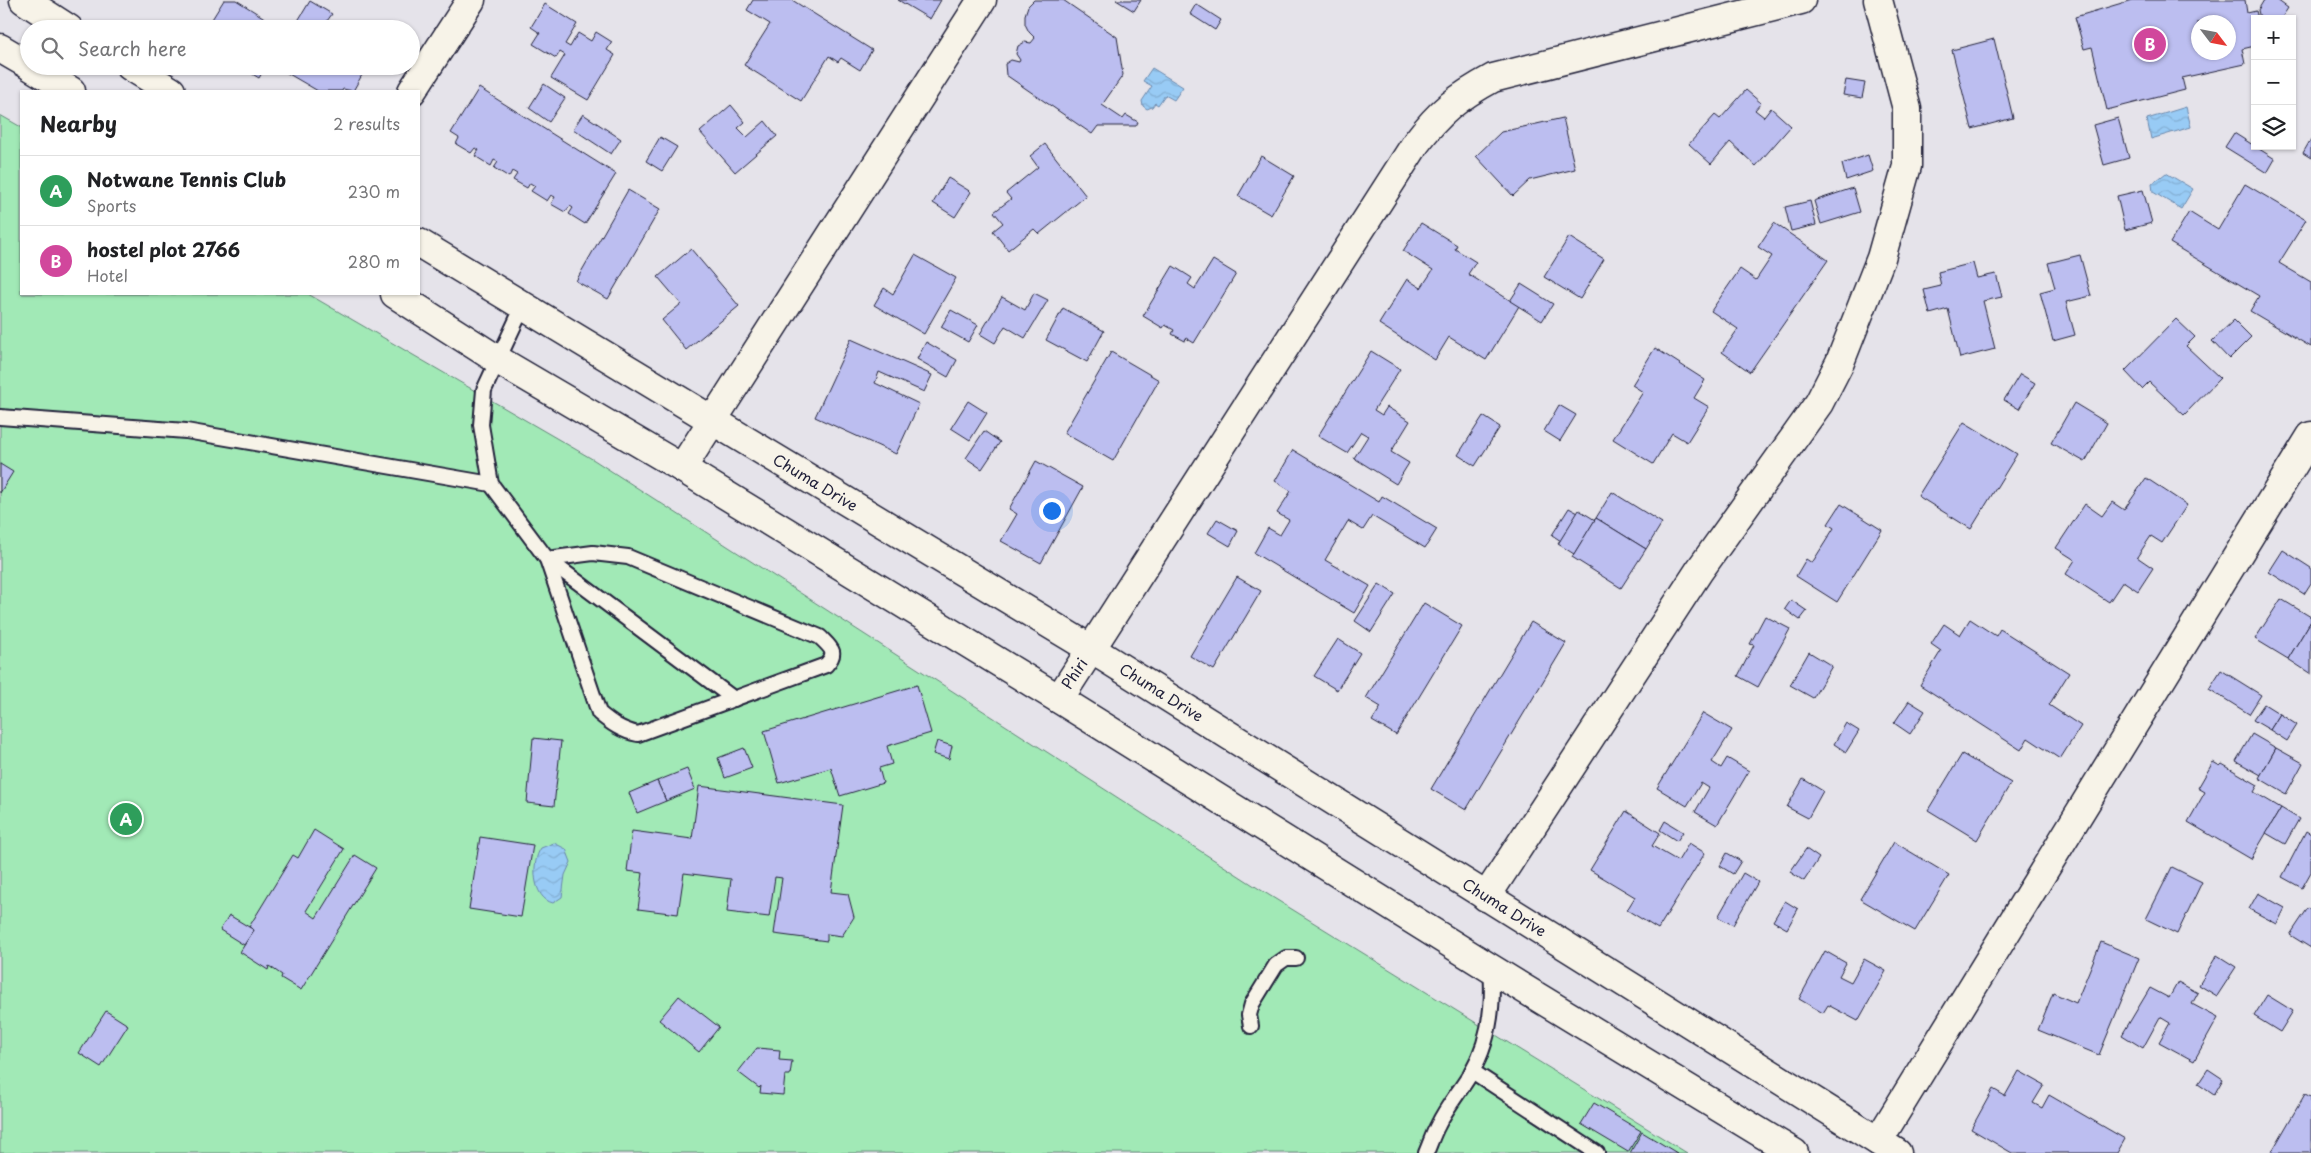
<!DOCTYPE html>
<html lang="en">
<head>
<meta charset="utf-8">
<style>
  body { margin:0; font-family:"Playpen Sans",sans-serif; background:#f2f2f2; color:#202124 }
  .controls { position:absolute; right:15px; top:15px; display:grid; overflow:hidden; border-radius:0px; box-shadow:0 1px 4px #0004 }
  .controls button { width:45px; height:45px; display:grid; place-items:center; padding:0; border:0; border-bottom:1px solid #e0e0e0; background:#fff; color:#202124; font:25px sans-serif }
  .compass { position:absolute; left:2191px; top:15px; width:45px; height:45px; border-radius:50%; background:#fff; box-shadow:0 1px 4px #0004; rotate:122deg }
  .you { position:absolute; left:1051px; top:510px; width:18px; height:18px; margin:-12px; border:4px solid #fff; border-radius:50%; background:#1a73e8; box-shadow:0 0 0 8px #1a73e833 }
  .badge { display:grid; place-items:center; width:32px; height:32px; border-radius:50%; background:#b45309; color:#fff; font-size:16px; font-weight:700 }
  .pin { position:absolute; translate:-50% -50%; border:2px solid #fff; box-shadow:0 1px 5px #0006 }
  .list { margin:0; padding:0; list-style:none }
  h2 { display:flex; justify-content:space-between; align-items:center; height:65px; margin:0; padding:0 20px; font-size:21px }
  h2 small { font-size:16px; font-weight:400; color:#757577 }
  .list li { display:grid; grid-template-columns:32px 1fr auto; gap:15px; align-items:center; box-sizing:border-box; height:70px; padding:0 20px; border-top:1px solid #e0e0e0 }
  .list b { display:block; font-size:19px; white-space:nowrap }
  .list p { margin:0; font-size:16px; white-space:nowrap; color:#757577 }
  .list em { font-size:16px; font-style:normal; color:#757577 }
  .icon { flex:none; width:28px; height:28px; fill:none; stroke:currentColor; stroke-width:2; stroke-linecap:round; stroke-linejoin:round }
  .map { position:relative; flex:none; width:2311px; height:1153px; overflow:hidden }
  .search { position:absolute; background:#fff; box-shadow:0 1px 4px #0004; left:20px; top:20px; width:400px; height:55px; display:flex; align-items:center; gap:12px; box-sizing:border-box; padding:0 18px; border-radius:28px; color:#757577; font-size:19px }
  .panel { position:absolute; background:#fff; box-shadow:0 1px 4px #0004; left:20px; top:90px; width:400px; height:205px; border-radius:0px }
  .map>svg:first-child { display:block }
</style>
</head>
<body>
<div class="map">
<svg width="2311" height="1153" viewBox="0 0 2311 1153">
  <defs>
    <pattern id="water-waves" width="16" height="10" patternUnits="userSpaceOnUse" patternTransform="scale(1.25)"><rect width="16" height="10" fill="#98cbf5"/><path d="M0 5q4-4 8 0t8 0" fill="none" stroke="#83aed3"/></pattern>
  </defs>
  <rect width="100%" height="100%" fill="#e5e3ea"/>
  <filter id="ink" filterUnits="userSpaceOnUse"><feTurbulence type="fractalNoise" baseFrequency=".02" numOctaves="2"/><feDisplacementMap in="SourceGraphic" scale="10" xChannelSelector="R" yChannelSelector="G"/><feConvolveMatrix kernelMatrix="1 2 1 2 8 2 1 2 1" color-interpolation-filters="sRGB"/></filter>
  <g filter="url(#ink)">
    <polygon fill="#a1e9b6" stroke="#628678" points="0,115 21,127 21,294 308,294 594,460 1264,892 1687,1153 0,1153"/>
    <g fill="url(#water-waves)" stroke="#6987ab">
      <polygon points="1152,68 1183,87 1174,100 1165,95 1158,105 1155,103 1152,107 1147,109 1143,106 1142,101 1152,86 1143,81"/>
      <polygon points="2186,107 2191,127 2151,139 2147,119"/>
      <polygon points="2166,173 2193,189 2181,209 2153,192 2152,184"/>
      <path d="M554,843l12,6 5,13 -6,13 -3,22 -9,6c-21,-5 -22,-41 -12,-55z"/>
    </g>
    <g fill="#bcbef0" stroke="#22223b" fill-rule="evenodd">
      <polygon points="224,0 236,0 282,29 206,29"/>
      <polygon points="753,0 792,0 872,50 860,70 841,58 838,62 829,56 801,101 744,65 770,24 747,10"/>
      <polygon points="898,0 941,0 930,19"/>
      <polygon points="1034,0 1063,0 1117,37 1123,75 1102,105 1123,119 1126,115 1138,122 1136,126 1098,126 1092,134 1006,75 1005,64 1011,60 1019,62 1020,60 1016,54 1018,46 1025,42 1031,43 1035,38 1029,32 1025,24 1025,15 1028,6"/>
      <polygon points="1116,0 1141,0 1134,11"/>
      <path d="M2132,0h113l2,13 9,-2 2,8h-3v27l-13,3 3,15 -63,14 3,12 -78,20 -15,-63 -8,2 -9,-32zM2198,22h30v30h-30z"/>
      <polygon points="2264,0 2277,0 2288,8 2281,19 2260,19 2258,10"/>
      <polygon points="310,1 332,14 325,24 333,29 293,29"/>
      <polygon points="545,4 577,24 565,44 570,47 578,33 591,41 596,32 612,42 607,50 615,55 588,100 551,78 565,55 560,52 556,58 533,44 540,33 531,27"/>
      <polygon points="1196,4 1221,20 1215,30 1190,14"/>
      <polygon points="1994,39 2013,118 1972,129 1952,50"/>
      <polygon points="239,66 266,66 259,78"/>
      <polygon points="275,66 367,66 353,91 343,89 342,91 318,91"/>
      <polygon points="1846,80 1865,83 1862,98 1843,95"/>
      <polygon points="544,84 565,98 549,122 529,108"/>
      <polygon points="479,88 616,174 585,224 569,214 573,208 570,206 565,212 551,204 555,197 551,195 547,201 531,191 535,186 530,183 527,188 513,180 517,174 512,171 509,177 494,168 498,162 494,160 491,166 475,156 479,150 475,148 471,153 456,144 459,138 451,133"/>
      <polygon points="1746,90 1761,103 1755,110 1764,117 1771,108 1791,126 1756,166 1730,142 1711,164 1689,144 1715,115 1720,119"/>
      <polygon points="731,105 745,122 738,128 747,137 765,121 777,136 735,172 700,132"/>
      <polygon points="583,114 621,139 611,154 573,129"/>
      <polygon points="1563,118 1575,169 1530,180 1513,196 1476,156 1501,132"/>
      <polygon points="2118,118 2129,158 2104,165 2093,125"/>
      <polygon points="2234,133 2275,159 2267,173 2225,147"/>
      <polygon points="660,137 677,147 662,171 646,161"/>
      <polygon points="2311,139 2311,158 2303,153"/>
      <polygon points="1045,144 1086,196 1039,234 1034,229 1008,250 993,231 1003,223 994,212 1011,199 1006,193 1038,167 1030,156"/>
      <polygon points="1868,155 1873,171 1846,180 1842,164"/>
      <polygon points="1261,156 1294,176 1271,215 1238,196"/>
      <polygon points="948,178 971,192 955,217 933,203"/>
      <polygon points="2245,184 2306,220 2279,263 2311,282 2311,347 2250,311 2259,296 2170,243 2189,212 2218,230"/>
      <polygon points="1853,188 1860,212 1821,224 1814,201"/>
      <polygon points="628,190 660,209 608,299 576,281"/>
      <polygon points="2143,190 2152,223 2125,230 2117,196"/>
      <polygon points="1810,201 1816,225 1791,231 1785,207"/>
      <polygon points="1421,223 1457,245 1455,249 1476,262 1468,274 1519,306 1486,360 1449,337 1435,360 1379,324 1407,279 1421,288 1433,270 1403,251"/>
      <polygon points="1774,223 1828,260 1750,372 1722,352 1738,329 1711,311 1740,269 1756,280 1772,256 1758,247"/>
      <polygon points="1569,237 1604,259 1580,299 1544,277"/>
      <polygon points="691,249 739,306 686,350 662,320 681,304 658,277"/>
      <polygon points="915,255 956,278 924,334 874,305 884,288 893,294"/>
      <polygon points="2080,255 2091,296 2066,302 2075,335 2053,341 2040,292 2055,288 2048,263"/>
      <polygon points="1213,260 1236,274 1194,343 1186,338 1185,341 1172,334 1174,330 1165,325 1163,328 1143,316 1173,266 1192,278 1188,284 1195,289"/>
      <polygon points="1973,263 1977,278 1996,274 2002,297 1983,301 1995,349 1960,358 1948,309 1930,314 1924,290 1941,286 1938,272"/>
      <polygon points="1521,284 1553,304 1542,321 1510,301"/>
      <polygon points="1034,293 1048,300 1025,338 1005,326 995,343 980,334 1002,297 1025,310"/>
      <polygon points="1063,308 1104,331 1087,362 1046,340"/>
      <polygon points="951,310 978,325 968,342 941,327"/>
      <polygon points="2176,319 2195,337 2186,346 2220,378 2184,415 2149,382 2142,389 2125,371"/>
      <polygon points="2234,320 2251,337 2229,359 2212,341"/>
      <polygon points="851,339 932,375 924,392 879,372 875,383 919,404 896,454 815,417"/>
      <polygon points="926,342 957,360 948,377 917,359"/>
      <polygon points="1655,348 1705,380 1694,398 1709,407 1687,442 1672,433 1653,464 1613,439 1643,392 1632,385"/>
      <polygon points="1371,351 1400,369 1374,410 1382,415 1387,407 1410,421 1391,452 1409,463 1396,484 1354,458 1368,436 1361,432 1347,453 1318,436"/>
      <polygon points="1111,352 1159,380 1113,461 1064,433"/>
      <polygon points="2020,374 2035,383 2019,409 2004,400"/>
      <polygon points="968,401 987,413 970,440 951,428"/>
      <polygon points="2074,403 2107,423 2085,462 2051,443"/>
      <polygon points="1559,405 1576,415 1560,441 1544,431"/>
      <polygon points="1483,416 1500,427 1475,466 1458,455"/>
      <polygon points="1964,422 2017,454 1971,529 1918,496"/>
      <polygon points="984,431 1000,442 982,469 966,458"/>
      <polygon points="1293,450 1379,502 1382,496 1437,529 1425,548 1372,516 1363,530 1348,521 1325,560 1370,586 1354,613 1254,553 1268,528 1280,535 1289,520 1277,513 1291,491 1275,481"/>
      <polygon points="1036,461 1083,487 1041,563 1001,541 1017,514 1009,509"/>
      <polygon points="0,464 13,472 0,493"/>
      <polygon points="2146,478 2187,505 2162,543 2151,536 2137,557 2153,568 2138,591 2123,581 2109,602 2066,574 2075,560 2056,548 2085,504 2102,516 2112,502 2124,510"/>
      <polygon points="1612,492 1662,523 1646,549 1596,518"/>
      <polygon points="1841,504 1882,530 1837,602 1796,576 1806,559 1812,563 1834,528 1828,524"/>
      <polygon points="1569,508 1578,513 1561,541 1552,535"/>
      <polygon points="1579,510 1595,520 1574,554 1558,544"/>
      <polygon points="1596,518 1646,549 1621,588 1572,557"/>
      <polygon points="1217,519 1238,531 1230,546 1208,533"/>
      <polygon points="2283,550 2311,568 2311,583 2304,594 2269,572"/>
      <polygon points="1237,577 1261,591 1214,670 1190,656"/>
      <polygon points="1379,584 1395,594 1371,632 1355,621"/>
      <polygon points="2281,599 2311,617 2311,621 2288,659 2255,639"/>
      <polygon points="1791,600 1807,611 1800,620 1785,609"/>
      <polygon points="1424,603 1462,626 1396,735 1372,721 1381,707 1366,698"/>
      <polygon points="1765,616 1790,629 1758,687 1738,676 1754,645 1750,644"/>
      <polygon points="1970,619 1996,636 2000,629 2069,673 2049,705 2081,726 2060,759 2028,738 2021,750 1920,685 1941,651 1931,644 1944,624 1960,635"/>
      <polygon points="2311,621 2311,674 2288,659"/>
      <polygon points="1531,622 1566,643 1466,810 1431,789"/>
      <polygon points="1338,639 1360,653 1337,690 1314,676"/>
      <polygon points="1809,652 1832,666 1813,698 1790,685"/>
      <polygon points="2221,670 2261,695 2249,714 2209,689"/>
      <polygon points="917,685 931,733 887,746 892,764 879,768 883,783 840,796 831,768 779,783 764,731"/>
      <polygon points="1909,701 1925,711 1910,734 1894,723"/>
      <polygon points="2264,704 2280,714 2270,730 2253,720"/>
      <polygon points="1703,713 1732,730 1712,762 1721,768 1727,758 1749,771 1717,825 1695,812 1709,788 1701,783 1687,806 1657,788"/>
      <polygon points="2280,714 2297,725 2287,741 2270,730"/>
      <polygon points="1846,723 1859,731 1846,752 1834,744"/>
      <polygon points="2252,734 2276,748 2261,775 2236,761"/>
      <polygon points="533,738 561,741 554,806 527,803"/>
      <polygon points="937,741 952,746 949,759 933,754"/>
      <polygon points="744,748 752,768 725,778 718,758"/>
      <polygon points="2276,748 2303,763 2286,794 2259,778"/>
      <polygon points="1962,754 2011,783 1977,840 1928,810"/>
      <polygon points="2213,762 2220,766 2222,764 2258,785 2254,792 2281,808 2251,859 2188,822 2205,792 2198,788"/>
      <polygon points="687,769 695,789 666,801 657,781"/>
      <polygon points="1803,779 1823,791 1808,818 1787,807"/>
      <polygon points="657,781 666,801 637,813 629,793"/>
      <polygon points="699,786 843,805 831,892 848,894 854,917 842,936 827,934 827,941 774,934 782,878 775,877 769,917 727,912 731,879 684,873 678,914 638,909 643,873 627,871 632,831 692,839"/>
      <polygon points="2281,808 2299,819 2285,844 2266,833"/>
      <polygon points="1626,811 1660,833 1652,846 1678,861 1689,843 1705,853 1658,929 1627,910 1635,897 1590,870"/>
      <polygon points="1665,821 1683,832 1677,841 1660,830"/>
      <polygon points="314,830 344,849 306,911 316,918 355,855 376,868 301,990 281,978 282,975 269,966 268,970 240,952 254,930 249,927 293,855 298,858"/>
      <polygon points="2306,831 2311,834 2311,872 2302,888 2282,877"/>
      <polygon points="480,837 533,845 521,917 469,909"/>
      <polygon points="1894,842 1949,875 1915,931 1860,899"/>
      <polygon points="1806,849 1819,858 1804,881 1790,872"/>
      <polygon points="1727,853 1741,861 1733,874 1720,866"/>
      <polygon points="2172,867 2202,882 2177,934 2146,919"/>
      <polygon points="1743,873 1758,882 1733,925 1718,917"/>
      <polygon points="2258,893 2285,908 2277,924 2249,909"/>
      <polygon points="1785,901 1798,909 1787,929 1773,921"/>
      <polygon points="2308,908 2311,910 2311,948 2290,935"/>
      <polygon points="229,915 254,930 244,945 220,930"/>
      <polygon points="2101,942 2139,958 2099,1055 2038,1030 2053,993 2076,1003"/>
      <polygon points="1825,951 1846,963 1839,976 1851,982 1864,959 1886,971 1858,1021 1828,1005 1823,1013 1799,999"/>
      <polygon points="2217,955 2236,967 2217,996 2199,985"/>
      <polygon points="2178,982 2198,993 2192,1004 2218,1018 2194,1061 2159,1042 2170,1023 2160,1017 2143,1048 2122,1035 2150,988 2169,998"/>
      <polygon points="2267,995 2293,1011 2280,1032 2254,1016"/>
      <polygon points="679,996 719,1027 699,1052 659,1020"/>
      <polygon points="106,1011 128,1025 101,1067 79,1053"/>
      <polygon points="757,1048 780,1050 779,1060 792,1061 790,1075 785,1075 783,1095 760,1093 761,1086 759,1088 738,1072"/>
      <polygon points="2208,1069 2223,1079 2214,1095 2198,1084"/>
      <polygon points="2019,1071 2044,1085 2033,1103 2042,1108 2049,1095 2125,1139 2117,1153 2012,1153 1971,1129 1993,1089 2005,1096"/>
      <polygon points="2305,1094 2311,1097 2311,1153 2271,1153"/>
      <polygon points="1594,1103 1641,1131 1628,1152 1581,1124"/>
      <polygon points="1642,1132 1677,1153 1630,1153"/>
    </g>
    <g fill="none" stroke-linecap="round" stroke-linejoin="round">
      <defs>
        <g id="lane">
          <polyline points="523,306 484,390 481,425 491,484 547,559 734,699"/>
          <polyline points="0,417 186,431 491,484"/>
          <path d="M593,553l35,4 192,80c11,11 18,15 6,28l-188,69c-16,-3 -27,-11 -39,-21l-52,-154z"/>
          <polyline points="1251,1026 1249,1015 1252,1004 1276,965 1286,958 1296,958"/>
          <polyline points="1472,1071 1597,1153"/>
          <path d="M1426,1153c4,-9 7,-19 12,-28 9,-19 23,-35 33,-52 19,-32 23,-69 20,-105"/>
        </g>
        <g id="street">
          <polyline points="412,91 471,0"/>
          <polyline points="682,468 982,0"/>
          <path d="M1059,699l357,-556c24,-32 42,-46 77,-65l308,-78"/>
          <polyline points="1486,897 1699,571 1819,403 1840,362 1881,258 1907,166 1907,109 1878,0"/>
          <polyline points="1878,1141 2311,436"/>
        </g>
        <g id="secondary">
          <polyline points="24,0 69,29"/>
          <polyline points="0,48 29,65"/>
          <polyline points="30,66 71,91"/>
          <polyline points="130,66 171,91"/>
          <polyline points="419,243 1091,649 1897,1153"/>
          <polyline points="395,294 498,360 682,468 1059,699 1490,968 1794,1153"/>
        </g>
      </defs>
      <use href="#lane" stroke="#22223b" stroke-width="18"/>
      <use href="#street" stroke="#22223b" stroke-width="31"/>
      <use href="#secondary" stroke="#22223b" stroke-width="31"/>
      <use href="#lane" stroke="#f7f3e8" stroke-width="14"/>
      <use href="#street" stroke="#f7f3e8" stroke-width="28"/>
      <use href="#secondary" stroke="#f7f3e8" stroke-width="28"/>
    </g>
  </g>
  <g text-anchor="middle" stroke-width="4.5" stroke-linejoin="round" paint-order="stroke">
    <g font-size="15" fill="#22223b" stroke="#f7f3e8">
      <text transform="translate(815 483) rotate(31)" y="5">Chuma Drive</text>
      <text transform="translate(1075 674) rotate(-57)" y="5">Phiri</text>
      <text transform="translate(1161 693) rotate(32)" y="5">Chuma Drive</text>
      <text transform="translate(1504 908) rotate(32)" y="5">Chuma Drive</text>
    </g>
  </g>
</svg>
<div class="controls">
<button>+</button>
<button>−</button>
<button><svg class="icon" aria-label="layers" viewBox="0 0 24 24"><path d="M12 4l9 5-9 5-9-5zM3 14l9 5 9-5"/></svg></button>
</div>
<svg class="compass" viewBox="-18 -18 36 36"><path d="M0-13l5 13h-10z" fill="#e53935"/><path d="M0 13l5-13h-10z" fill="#757577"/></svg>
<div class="you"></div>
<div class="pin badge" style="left:126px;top:819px;background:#2e9e5b">A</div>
<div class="pin badge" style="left:2150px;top:44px;background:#d1479c">B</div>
<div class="search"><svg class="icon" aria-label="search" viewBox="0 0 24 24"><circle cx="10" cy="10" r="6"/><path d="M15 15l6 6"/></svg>Search here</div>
<section class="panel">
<h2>Nearby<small>2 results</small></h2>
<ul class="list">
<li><span class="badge" style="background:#2e9e5b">A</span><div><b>Notwane Tennis Club</b><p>Sports</p></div><em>230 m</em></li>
<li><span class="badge" style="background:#d1479c">B</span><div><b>hostel plot 2766</b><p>Hotel</p></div><em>280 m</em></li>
</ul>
</section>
</div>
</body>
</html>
